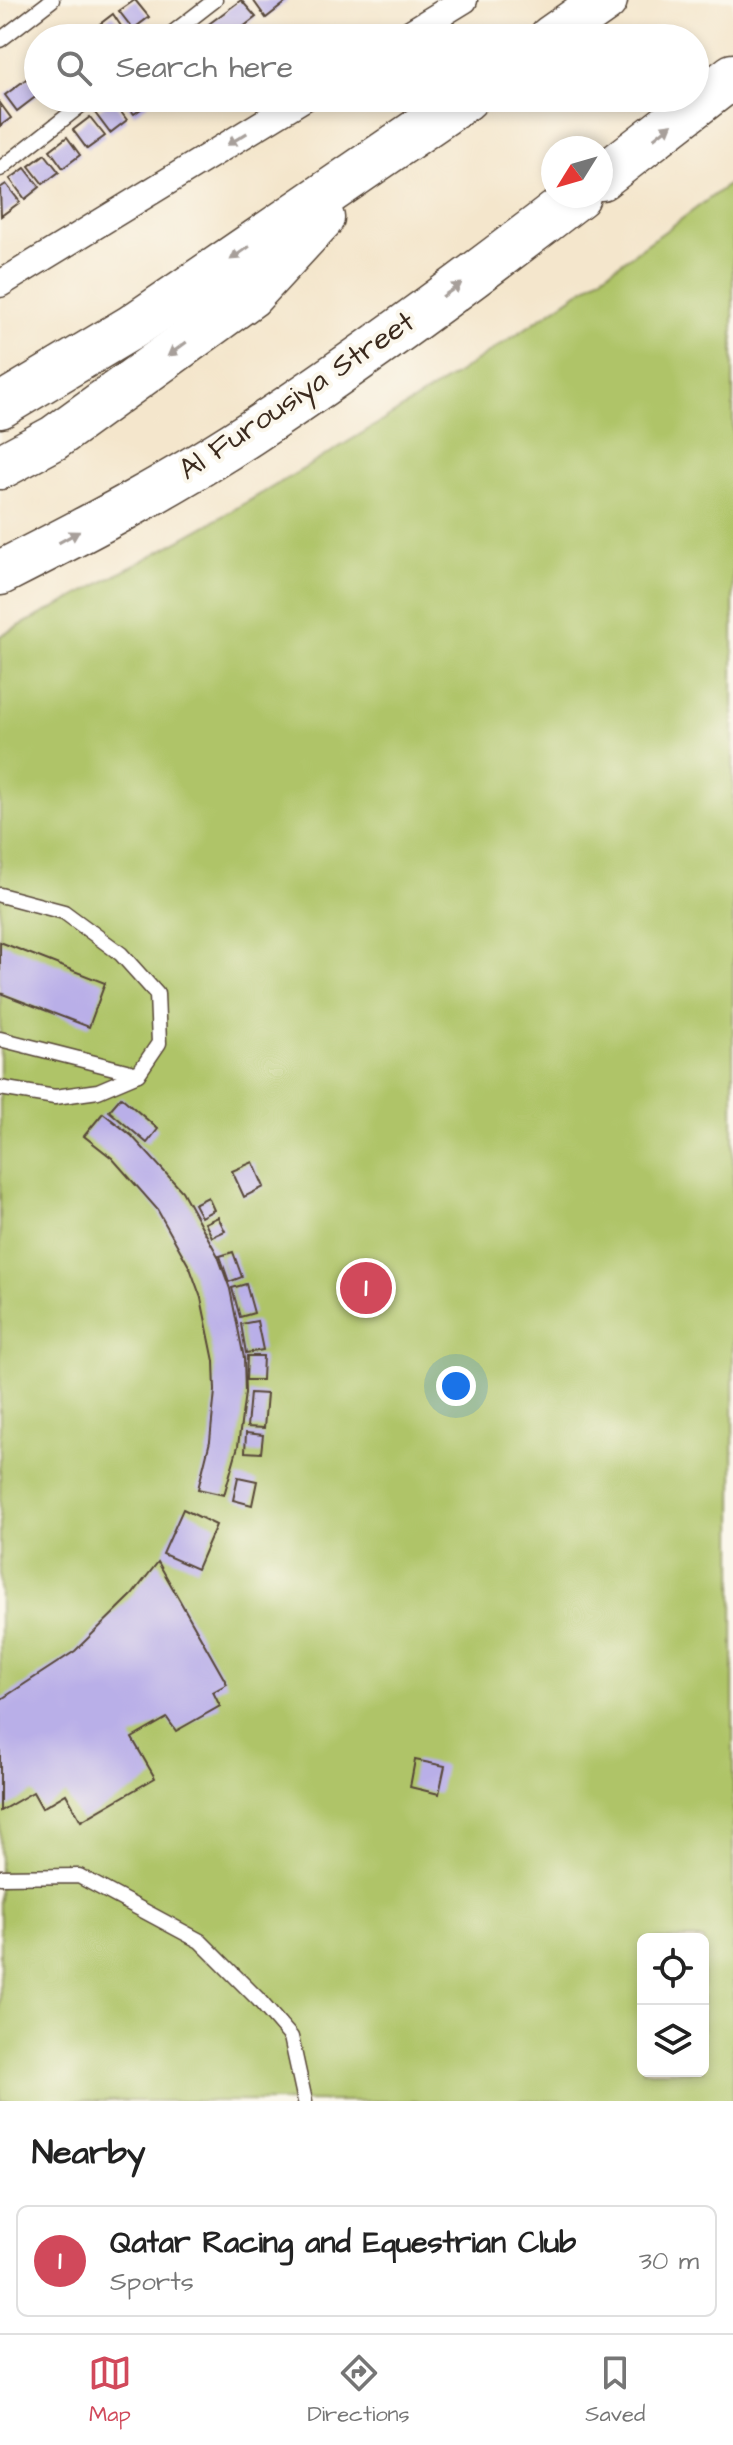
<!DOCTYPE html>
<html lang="en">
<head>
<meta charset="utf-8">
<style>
  body { margin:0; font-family:"Architects Daughter",sans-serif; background:#f6f6f6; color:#222 }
  .controls { position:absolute; right:24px; bottom:24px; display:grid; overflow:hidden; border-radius:12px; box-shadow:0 4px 12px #0003 }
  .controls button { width:72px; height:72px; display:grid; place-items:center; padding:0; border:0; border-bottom:2px solid #e0e0e0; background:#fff; color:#222; font:40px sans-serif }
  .compass { position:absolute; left:541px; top:136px; width:72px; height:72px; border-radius:50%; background:#fff; box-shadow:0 4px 12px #0003; rotate:233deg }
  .you { position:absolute; left:456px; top:1386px; width:28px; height:28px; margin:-20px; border:6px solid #fff; border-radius:50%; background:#1a73e8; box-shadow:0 0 0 12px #1a73e833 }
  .badge { display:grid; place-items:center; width:52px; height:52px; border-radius:50%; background:#d1495b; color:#fff; font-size:26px; font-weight:700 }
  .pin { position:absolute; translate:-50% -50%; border:4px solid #fff; box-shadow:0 2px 8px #0006 }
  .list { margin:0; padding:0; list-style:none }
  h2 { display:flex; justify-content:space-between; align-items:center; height:104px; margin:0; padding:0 32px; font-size:34px }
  h2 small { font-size:26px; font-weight:400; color:#767676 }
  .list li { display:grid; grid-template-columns:52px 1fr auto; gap:24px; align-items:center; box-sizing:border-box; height:112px; margin:0 16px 16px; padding:0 16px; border:2px solid #e0e0e0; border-radius:12px }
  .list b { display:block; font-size:30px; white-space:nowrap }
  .list p { margin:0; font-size:26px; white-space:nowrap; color:#767676 }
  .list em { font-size:26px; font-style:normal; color:#767676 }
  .icon { flex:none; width:44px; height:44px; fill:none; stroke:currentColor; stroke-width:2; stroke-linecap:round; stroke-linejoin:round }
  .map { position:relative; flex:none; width:733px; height:2101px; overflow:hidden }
  .search { position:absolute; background:#fff; box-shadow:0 4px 12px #0003; left:24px; right:24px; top:24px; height:88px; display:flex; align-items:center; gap:20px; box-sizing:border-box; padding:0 28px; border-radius:44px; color:#767676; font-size:30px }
  .sheet { height:232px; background:#fff }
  nav { display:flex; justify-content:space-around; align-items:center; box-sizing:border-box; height:112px; border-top:2px solid #e0e0e0; background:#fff; font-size:22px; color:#767676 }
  nav a { display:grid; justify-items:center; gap:4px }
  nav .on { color:#d1495b }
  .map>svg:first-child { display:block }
</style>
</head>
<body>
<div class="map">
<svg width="733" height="2101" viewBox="0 0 733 2101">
  <rect width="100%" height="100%" fill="#fbf7ec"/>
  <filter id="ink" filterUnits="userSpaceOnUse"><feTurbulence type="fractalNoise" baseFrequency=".0125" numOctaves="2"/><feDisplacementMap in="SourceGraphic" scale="16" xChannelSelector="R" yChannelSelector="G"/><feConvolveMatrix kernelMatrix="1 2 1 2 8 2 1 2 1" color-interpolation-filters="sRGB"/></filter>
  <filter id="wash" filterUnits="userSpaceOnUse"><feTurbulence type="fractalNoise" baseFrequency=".006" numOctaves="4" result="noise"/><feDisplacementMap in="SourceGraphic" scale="32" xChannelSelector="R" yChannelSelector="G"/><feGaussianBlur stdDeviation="1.8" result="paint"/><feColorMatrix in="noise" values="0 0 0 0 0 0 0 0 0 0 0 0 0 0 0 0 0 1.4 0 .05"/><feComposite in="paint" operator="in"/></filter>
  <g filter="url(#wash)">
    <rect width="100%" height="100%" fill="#f4e6cc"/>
    <path fill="#afc468" stroke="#757743" stroke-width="2" fill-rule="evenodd" d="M733,181v1920h-733v-1465c256,-130 503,-282 733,-455zM643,1939h60v132h-60z"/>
    <g id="blocks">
      <g fill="#b9afe8">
        <polygon points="135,0 149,17 133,29 119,11"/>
        <polygon points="241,0 256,17 229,38 190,38"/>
        <polygon points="253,0 289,0 266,18"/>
        <polygon points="113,14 125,32 117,38 105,38 96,27"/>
        <polygon points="29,77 38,95 17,111 5,95"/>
        <polygon points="121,98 144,98 148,104 134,114"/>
        <polygon points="112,100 127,120 110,133 95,113"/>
        <polygon points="0,103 11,118 0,126"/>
        <polygon points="90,117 105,136 87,149 73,130"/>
        <polygon points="67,137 80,155 63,168 50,150"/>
        <polygon points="45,154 59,172 43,184 29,166"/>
        <polygon points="25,168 40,187 25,199 10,179"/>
        <polygon points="6,184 20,202 1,216 0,188"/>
        <polygon points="0,942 105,983 89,1027 0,993"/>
        <polygon points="121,1097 158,1129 147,1143 109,1111"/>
        <polygon points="103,1113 132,1136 182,1191 218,1256 230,1289 244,1358 245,1393 238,1446 224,1495 198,1489 210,1441 215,1391 214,1361 201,1298 190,1268 157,1209 112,1158 84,1136"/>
        <polygon points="253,1162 264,1187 244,1197 232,1171"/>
        <polygon points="208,1197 214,1210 201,1217 194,1204"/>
        <polygon points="218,1217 225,1231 212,1237 205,1223"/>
        <polygon points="233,1252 242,1277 229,1282 220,1256"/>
        <polygon points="246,1284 254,1313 240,1317 232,1288"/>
        <polygon points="257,1321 263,1350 246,1353 241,1324"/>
        <polygon points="247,1356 263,1356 262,1380 246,1380"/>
        <polygon points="250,1393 267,1394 264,1428 247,1427"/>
        <polygon points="246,1433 263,1435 261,1453 245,1452"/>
        <polygon points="238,1477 257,1481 252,1505 233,1500"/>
        <polygon points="183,1509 216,1525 197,1569 163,1554"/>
        <polygon points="158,1562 227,1684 213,1692 220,1706 176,1731 167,1718 132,1738 155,1778 81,1821 66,1794 42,1808 33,1792 0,1811 0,1700 75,1651 132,1595"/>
        <polygon points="415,1760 445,1766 439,1794 410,1787"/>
      </g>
    </g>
  </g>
  <g filter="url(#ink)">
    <use href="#blocks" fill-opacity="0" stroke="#574638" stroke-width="2"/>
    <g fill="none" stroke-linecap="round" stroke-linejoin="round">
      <defs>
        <g id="lane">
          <polyline points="166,38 215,0"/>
          <polyline points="0,40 52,0"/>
          <polyline points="0,169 90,98"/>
          <polyline points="0,895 64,912 121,954 157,994 159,1043 138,1074 98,1091 55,1097 0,1088"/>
          <polyline points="0,1039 138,1074"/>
          <polyline points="0,1877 79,1876 200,1941 258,1999 291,2037 305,2101"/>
        </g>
        <g id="street">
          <polyline points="402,38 464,0"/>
          <polyline points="0,284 304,98"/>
        </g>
        <g id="highway">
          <polyline points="551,38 605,0"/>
          <polyline points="601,178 733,76"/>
          <polyline points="0,406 132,327 466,98"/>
          <polyline points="0,467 54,438 250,296 322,218"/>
          <path d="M0,573c89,-45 181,-93 264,-149 107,-71 212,-149 314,-228"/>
        </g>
      </defs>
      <use href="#lane" stroke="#574638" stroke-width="17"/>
      <use href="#street" stroke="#574638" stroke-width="29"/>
      <use href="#highway" stroke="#574638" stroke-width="47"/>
      <use href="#lane" stroke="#fff" stroke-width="14"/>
      <use href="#street" stroke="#fff" stroke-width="26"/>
      <use href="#highway" stroke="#fff" stroke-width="44"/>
    </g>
    <defs><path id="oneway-solid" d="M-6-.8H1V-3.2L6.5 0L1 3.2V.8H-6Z" transform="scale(2)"/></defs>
    <g fill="#a79f9a">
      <use href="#oneway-solid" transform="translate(663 131) rotate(-38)"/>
      <use href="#oneway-solid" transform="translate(237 139) rotate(149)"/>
      <use href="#oneway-solid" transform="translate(240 253) rotate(145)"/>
      <use href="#oneway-solid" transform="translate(452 290) rotate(-35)"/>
      <use href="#oneway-solid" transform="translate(177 349) rotate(144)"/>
      <use href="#oneway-solid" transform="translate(69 537) rotate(-29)"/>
    </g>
  </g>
  <g text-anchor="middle" stroke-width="8" stroke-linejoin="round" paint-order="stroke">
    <g font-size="30" fill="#3b2a1e" stroke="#fbf7ec">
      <text transform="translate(296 395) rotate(-34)" y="10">Al Furousiya Street</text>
    </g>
  </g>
</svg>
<div class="controls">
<button><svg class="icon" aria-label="locate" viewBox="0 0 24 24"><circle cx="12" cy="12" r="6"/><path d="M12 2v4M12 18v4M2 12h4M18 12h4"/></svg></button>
<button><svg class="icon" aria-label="layers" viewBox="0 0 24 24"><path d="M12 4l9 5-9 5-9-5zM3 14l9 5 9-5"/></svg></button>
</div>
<svg class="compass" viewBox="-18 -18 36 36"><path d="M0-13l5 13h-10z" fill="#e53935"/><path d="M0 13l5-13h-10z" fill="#767676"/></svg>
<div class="you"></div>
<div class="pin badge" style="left:366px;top:1288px">1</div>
<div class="search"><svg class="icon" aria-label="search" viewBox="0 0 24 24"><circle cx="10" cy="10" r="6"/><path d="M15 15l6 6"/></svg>Search here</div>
</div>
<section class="sheet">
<h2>Nearby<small></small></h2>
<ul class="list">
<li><span class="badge">1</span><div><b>Qatar Racing and Equestrian Club</b><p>Sports</p></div><em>30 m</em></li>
</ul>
</section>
<nav>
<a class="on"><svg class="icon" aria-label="map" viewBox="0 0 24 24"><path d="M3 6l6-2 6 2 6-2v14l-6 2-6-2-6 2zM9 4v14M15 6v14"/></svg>Map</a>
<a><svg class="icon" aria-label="directions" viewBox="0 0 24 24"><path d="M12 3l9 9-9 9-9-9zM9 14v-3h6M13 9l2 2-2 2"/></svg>Directions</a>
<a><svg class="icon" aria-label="saved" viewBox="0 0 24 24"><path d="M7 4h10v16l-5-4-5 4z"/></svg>Saved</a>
</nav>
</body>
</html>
